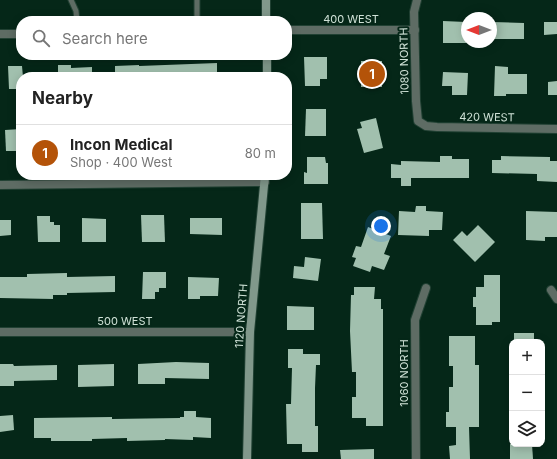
<!DOCTYPE html>
<html lang="en">
<head>
<meta charset="utf-8">
<style>
  body { margin:0; font-family:Inter,sans-serif; background:#f2f2f2; color:#222 }
  .controls { position:absolute; right:12px; bottom:12px; display:grid; overflow:hidden; border-radius:8px; box-shadow:0 2px 10px #0003 }
  .controls button { width:36px; height:36px; display:grid; place-items:center; padding:0; border:0; border-bottom:1px solid #e0e0e0; background:#fff; color:#222; font:20px sans-serif }
  .compass { position:absolute; left:461px; top:12px; width:36px; height:36px; border-radius:50%; background:#fff; box-shadow:0 2px 10px #0003; rotate:270deg }
  .you { position:absolute; left:381px; top:226px; width:14px; height:14px; margin:-10px; border:3px solid #fff; border-radius:50%; background:#1a73e8; box-shadow:0 0 0 6px #1a73e833 }
  .badge { display:grid; place-items:center; width:26px; height:26px; border-radius:50%; background:#b45309; color:#fff; font-size:13px; font-weight:700 }
  .pin { position:absolute; translate:-50% -50%; border:2px solid #fff; box-shadow:0 1px 4px #0006 }
  .list { margin:0; padding:0; list-style:none }
  h2 { display:flex; justify-content:space-between; align-items:center; height:52px; margin:0; padding:0 16px; font-size:17px }
  h2 small { font-size:13px; font-weight:400; color:#767676 }
  .list li { display:grid; grid-template-columns:26px 1fr auto; gap:12px; align-items:center; box-sizing:border-box; height:56px; padding:0 16px; border-top:1px solid #e0e0e0 }
  .list b { display:block; font-size:15px; white-space:nowrap }
  .list p { margin:0; font-size:13px; white-space:nowrap; color:#767676 }
  .list em { font-size:13px; font-style:normal; color:#767676 }
  .icon { flex:none; width:22px; height:22px; fill:none; stroke:currentColor; stroke-width:2; stroke-linecap:round; stroke-linejoin:round }
  .map { position:relative; flex:none; width:557px; height:459px; overflow:hidden }
  .search { position:absolute; background:#fff; box-shadow:0 2px 10px #0003; left:16px; top:16px; width:276px; height:44px; display:flex; align-items:center; gap:10px; box-sizing:border-box; padding:0 14px; border-radius:16px; color:#767676; font-size:15px }
  .panel { position:absolute; background:#fff; box-shadow:0 2px 10px #0003; left:16px; top:72px; width:276px; height:108px; border-radius:16px }
  .map>svg:first-child { display:block }
</style>
</head>
<body>
<div class="map">
<svg width="557" height="459" viewBox="0 0 557 459">
  <rect width="100%" height="100%" fill="#052718"/>
  <g fill="#a1c0ae">
    <polygon points="443,21 466,22 466,43 443,43"/>
    <polygon points="492,22 524,23 524,39 491,39"/>
    <polygon points="544,22 557,22 557,34 544,35"/>
    <polygon points="304,57 327,57 327,79 320,79 320,86 305,86"/>
    <rect x="361" y="61" width="21" height="26"/>
    <polygon points="217,63 217,77 115,77 115,66 139,65 139,66"/>
    <polygon points="58,65 71,65 71,68 92,67 92,77 58,77"/>
    <polygon points="8,66 22,66 23,77 21,77 21,89 9,89"/>
    <polygon points="495,66 508,67 508,74 527,74 527,94 506,94 506,96 494,96"/>
    <polygon points="443,72 468,73 467,95 452,95 452,86 442,86"/>
    <polygon points="557,81 557,95 548,95 548,82"/>
    <polygon points="306,109 326,109 326,136 305,136"/>
    <polygon points="376,118 383,148 364,153 357,129 362,128 360,122"/>
    <polygon points="21,129 21,151 6,151 5,130"/>
    <polygon points="440,156 452,156 452,159 469,159 469,178 411,178 411,186 401,186 401,178 391,178 391,164 401,165 401,161 440,162"/>
    <polygon points="501,156 550,157 550,161 557,161 557,182 537,181 537,174 492,173 492,160 501,160"/>
    <polygon points="307,157 325,157 326,163 328,163 328,184 304,184 304,172 307,173"/>
    <polygon points="301,203 322,203 323,239 301,239"/>
    <polygon points="416,206 426,206 426,211 443,212 442,230 429,230 429,236 398,235 399,211 415,212"/>
    <polygon points="526,211 557,212 557,237 545,237 545,241 526,240"/>
    <polygon points="141,215 164,215 165,242 142,242"/>
    <polygon points="37,216 50,216 50,222 54,222 54,225 60,225 60,242 38,242"/>
    <polygon points="82,218 106,219 106,242 82,242"/>
    <polygon points="190,218 222,218 222,235 190,234"/>
    <polygon points="0,220 11,220 11,235 0,236"/>
    <polygon points="478,225 495,242 475,262 453,240 462,231 467,236"/>
    <polygon points="368,227 391,236 384,254 390,256 384,270 372,266 370,272 353,266 356,258 352,257 356,246 361,247"/>
    <polygon points="305,257 321,259 318,281 293,278 294,266 304,267"/>
    <polygon points="143,272 166,272 166,288 159,288 159,292 155,292 155,299 142,299"/>
    <polygon points="67,273 67,277 115,276 115,292 67,293 67,295 53,295 53,299 0,298 0,277 27,277 27,274"/>
    <polygon points="484,275 500,275 500,322 492,322 492,325 476,325 476,307 473,307 473,297 476,297 476,287 484,287"/>
    <polygon points="188,277 219,278 218,296 200,296 200,299 188,299"/>
    <polygon points="354,287 375,287 374,299 381,299 381,309 383,309 383,426 366,426 366,418 352,418 352,397 356,397 356,372 352,372 350,331 351,295 354,295"/>
    <polygon points="287,306 314,307 314,330 287,330"/>
    <rect x="514" y="333" width="20" height="9"/>
    <polygon points="449,336 475,336 475,365 479,365 479,427 469,427 470,459 450,459 449,446 456,445 456,427 446,427 446,412 449,412 449,387 453,387 453,366 449,366"/>
    <polygon points="288,349 303,349 303,354 320,354 320,365 316,365 315,388 315,426 318,426 318,452 302,452 302,444 287,444 286,404 291,404 292,368 288,368"/>
    <polygon points="176,362 209,363 209,379 165,378 165,384 138,384 138,364"/>
    <polygon points="0,364 13,364 14,366 57,365 57,380 14,381 14,386 0,386"/>
    <polygon points="114,364 114,386 78,387 78,365"/>
    <polygon points="184,411 196,411 196,417 211,418 211,438 193,437 193,440 165,439 165,440 127,441 127,438 92,439 92,441 51,441 51,438 34,438 34,418 112,417 112,419 180,418 180,417 184,417"/>
    <polygon points="13,415 14,430 0,432 0,416"/>
    <polygon points="510,444 532,444 533,459 510,459"/>
    <polygon points="374,449 374,459 341,459 340,450"/>
  </g>
  <g fill="none" stroke-linecap="round" stroke-linejoin="round">
    <defs>
      <g id="lane">
        <polyline points="71,0 76,11 77,21"/>
        <polyline points="197,0 197,21"/>
      </g>
      <g id="street">
        <polyline points="417,0 414,12 416,101 418,121 426,126 437,127 557,129"/>
        <polyline points="287,30 415,30"/>
        <polyline points="0,34 21,34"/>
        <polyline points="0,185 265,182"/>
        <polyline points="551,290 557,299"/>
        <polyline points="0,332 250,332"/>
        <polyline points="416,459 415,320 426,288"/>
      </g>
      <g id="secondary">
        <polyline points="266,0 266,21"/>
        <polyline points="267,55 267,77"/>
        <polyline points="247,459 250,332 265,175"/>
      </g>
    </defs>
    <use href="#lane" stroke="#214133" stroke-width="7"/>
    <use href="#street" stroke="#214133" stroke-width="10"/>
    <use href="#secondary" stroke="#214133" stroke-width="10"/>
    <use href="#lane" stroke="#5e6c64" stroke-width="5"/>
    <use href="#street" stroke="#5e6c64" stroke-width="8"/>
    <use href="#secondary" stroke="#81988b" stroke-width="8"/>
  </g>
  <g text-anchor="middle" stroke-width="4" stroke-linejoin="round" paint-order="stroke">
    <g font-size="11" fill="#d0e2d7" stroke="#052718">
      <text x="351" y="23">400 WEST</text>
      <text transform="translate(404 61) rotate(-91)" y="4">1080 NORTH</text>
      <text transform="translate(487 117) rotate(1)" y="4">420 WEST</text>
      <text transform="translate(241 316) rotate(-86)" y="4">1120 NORTH</text>
      <text x="125" y="325">500 WEST</text>
      <text transform="translate(404 373) rotate(-90)" y="4">1060 NORTH</text>
    </g>
  </g>
</svg>
<div class="controls">
<button>+</button>
<button>−</button>
<button><svg class="icon" aria-label="layers" viewBox="0 0 24 24"><path d="M12 4l9 5-9 5-9-5zM3 14l9 5 9-5"/></svg></button>
</div>
<svg class="compass" viewBox="-18 -18 36 36"><path d="M0-13l5 13h-10z" fill="#e53935"/><path d="M0 13l5-13h-10z" fill="#767676"/></svg>
<div class="you"></div>
<div class="pin badge" style="left:372px;top:74px">1</div>
<div class="search"><svg class="icon" aria-label="search" viewBox="0 0 24 24"><circle cx="10" cy="10" r="6"/><path d="M15 15l6 6"/></svg>Search here</div>
<section class="panel">
<h2>Nearby<small></small></h2>
<ul class="list">
<li><span class="badge">1</span><div><b>Incon Medical</b><p>Shop · 400 West</p></div><em>80 m</em></li>
</ul>
</section>
</div>
</body>
</html>
